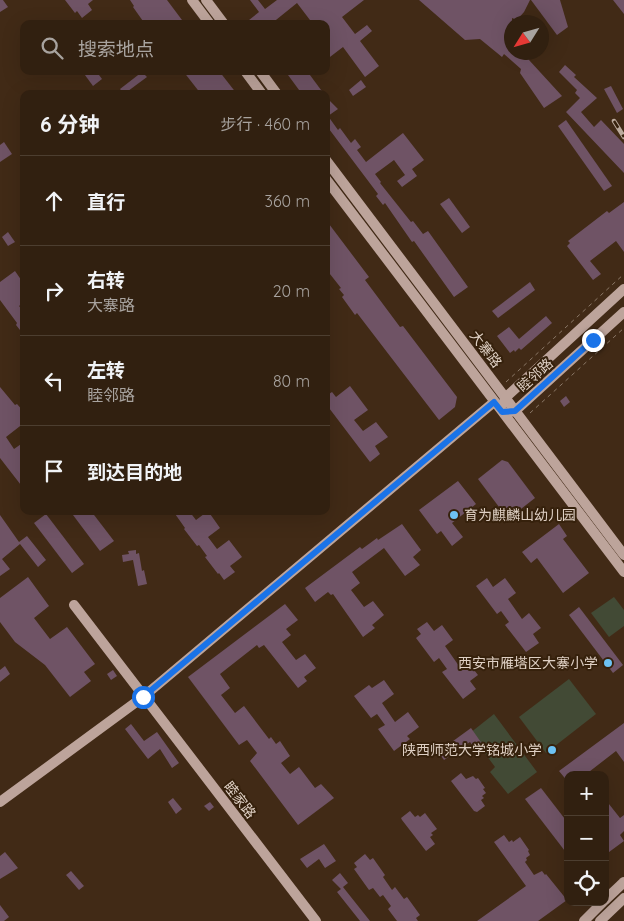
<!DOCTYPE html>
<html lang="zh">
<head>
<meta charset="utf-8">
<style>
  body { margin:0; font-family:Quicksand,"Noto Sans SC",sans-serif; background:#3d2d1e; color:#f1f3f6 }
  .controls { position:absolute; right:15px; bottom:15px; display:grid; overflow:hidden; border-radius:10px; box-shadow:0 5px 20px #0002 }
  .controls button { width:45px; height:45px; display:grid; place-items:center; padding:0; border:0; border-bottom:1px solid #4c3e30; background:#312010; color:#f1f3f6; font:25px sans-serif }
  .compass { position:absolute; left:504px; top:15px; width:45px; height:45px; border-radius:50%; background:#312010; box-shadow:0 5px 20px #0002; rotate:233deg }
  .stop { position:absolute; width:15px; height:15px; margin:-11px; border:4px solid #1a73e8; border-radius:50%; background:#fff }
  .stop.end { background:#1a73e8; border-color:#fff; box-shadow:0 1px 5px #0008 }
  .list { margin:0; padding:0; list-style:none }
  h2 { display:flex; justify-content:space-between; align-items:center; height:65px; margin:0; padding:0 20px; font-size:21px }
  h2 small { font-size:16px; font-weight:400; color:#a8a39f }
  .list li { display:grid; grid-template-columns:32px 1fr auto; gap:15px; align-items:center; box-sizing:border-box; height:90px; padding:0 20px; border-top:1px solid #4c3e30 }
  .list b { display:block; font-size:19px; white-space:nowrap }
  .list p { margin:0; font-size:16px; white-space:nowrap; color:#a8a39f }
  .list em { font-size:16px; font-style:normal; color:#a8a39f }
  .icon { flex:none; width:28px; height:28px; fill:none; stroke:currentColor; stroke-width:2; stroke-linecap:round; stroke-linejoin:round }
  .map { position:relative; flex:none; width:624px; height:921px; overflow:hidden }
  .search { position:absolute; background:#312010; box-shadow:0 5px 20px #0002; left:20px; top:20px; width:310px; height:55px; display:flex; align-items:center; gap:12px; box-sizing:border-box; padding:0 18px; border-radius:10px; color:#a8a39f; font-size:19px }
  .panel { position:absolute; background:#312010; box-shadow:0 5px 20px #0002; left:20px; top:90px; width:310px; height:425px; border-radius:10px }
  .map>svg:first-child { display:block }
</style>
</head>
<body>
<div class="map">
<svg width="624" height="921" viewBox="0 0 624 921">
  <rect width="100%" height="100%" fill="#412a16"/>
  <g fill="#424a35">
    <polygon points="614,597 624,610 624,626 609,637 591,613"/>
    <polygon points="569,679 596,714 546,753 519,717"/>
    <polygon points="494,714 537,772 508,794 490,772 495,767 470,733"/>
  </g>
  <g fill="#6f5365">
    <polygon points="0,0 3,0 8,7 0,12"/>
    <polygon points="65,0 93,0 88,4 92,10 82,18 77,11 75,13"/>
    <polygon points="130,0 167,0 185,24 145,24 133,7 134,6"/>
    <polygon points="250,0 258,0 265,9 277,0 364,0 342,17 355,34 367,25 372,31 360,41 379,66 365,77 343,47 326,60 326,24 313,24 297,3 271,24 244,24 259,12"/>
    <polygon points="419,0 530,0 524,12 517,20 512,18 512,52 534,52 529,60 562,96 544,108 520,73 521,69 504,54 502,57 480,39 465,40"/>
    <polygon points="531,0 560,0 568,27 557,35"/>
    <polygon points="613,0 624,0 624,14"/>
    <polygon points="565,65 576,75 574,77 597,98 581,112 594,127 601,120 624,144 624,173 566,112 580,98 575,93 577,90 559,72"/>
    <polygon points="82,71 96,71 102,79 93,86"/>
    <polygon points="183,71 219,71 237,94 201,94"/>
    <polygon points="294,71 307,71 324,94 302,94 288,75"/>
    <polygon points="142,72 147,77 124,94 120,89"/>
    <polygon points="361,80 366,87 353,96 349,90"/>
    <polygon points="611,86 623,109 617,113 604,89"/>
    <polygon points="326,97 338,109 328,116 338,130 340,128 351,143 355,139 361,147 357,150 366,162 403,133 424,160 412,169 417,176 402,187 397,181 405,175 394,160 375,174 381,182 380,183 411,222 413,221 423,234 428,231 468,287 454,297 414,241 412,242 385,203 383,205 376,196 378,194 326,125"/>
    <polygon points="566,120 612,186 604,191 558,126"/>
    <polygon points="4,142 12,154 0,162 0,145"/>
    <polygon points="449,198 470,227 462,233 440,204"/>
    <polygon points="624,202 624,252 616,241 590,261 601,274 593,280 567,246 570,243 568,241 607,211 609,213"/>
    <polygon points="326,220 369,277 365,280 400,327 403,326 457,397 455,407 439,420 357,313 355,315 342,297 344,295 339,289 341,288 326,269"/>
    <polygon points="8,232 15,242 8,246 2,237"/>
    <polygon points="15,271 24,284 24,302 19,306 24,312 24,332 22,329 20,330 16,325 17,323 0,300 0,282"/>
    <polygon points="530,282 535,290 498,318 492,311"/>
    <polygon points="546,316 552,323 521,350 519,348 515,352 514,350 510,353 497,336 509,327 519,339"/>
    <polygon points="350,386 368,410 354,420 363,431 376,422 388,437 375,446 380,454 370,462 326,404 326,396 332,392 336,397"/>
    <polygon points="0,387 15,405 17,404 24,412 24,423 6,437 14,449 24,442 24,489 0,458"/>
    <polygon points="566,396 570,402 564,407 560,401"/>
    <polygon points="502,460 508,462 535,498 508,519 478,479"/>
    <polygon points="458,481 476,504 452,523 463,537 452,546 441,531 437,534 419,510"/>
    <polygon points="70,511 91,511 114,541 100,551"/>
    <polygon points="173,511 189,511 196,520 208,511 220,528 208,537 217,549 229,540 242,557 230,566 235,572 224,580 219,573 218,574 205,557 207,556 199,545 197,546 184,529 185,528"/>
    <polygon points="46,514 84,564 72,573 34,523"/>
    <polygon points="0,515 19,542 27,536 46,560 38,567 20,544 2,559 10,569 0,576"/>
    <polygon points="402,524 421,550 413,557 420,565 405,576 384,548 352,572 360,583 351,590 364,607 373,601 384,615 372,625 375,628 363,637 333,594 331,595 328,592 315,602 305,588 360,547 362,549 377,538 378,540"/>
    <polygon points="559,524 567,536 563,539 589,573 563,593 537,558 531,563 522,552"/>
    <polygon points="136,550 136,554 139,553 142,571 144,570 147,584 138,586 133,560 123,562 122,555 129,554 128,551"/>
    <polygon points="28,577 49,606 34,618 50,639 67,627 95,664 84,672 91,681 70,697 45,665 15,642 0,622 0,598"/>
    <polygon points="487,578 493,587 505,578 516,593 508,599 522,619 529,613 541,628 533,634 539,643 526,652 505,625 509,622 501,611 497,614 476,586"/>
    <polygon points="285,604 298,620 286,629 291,635 282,642 296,660 305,654 316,668 304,677 307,681 298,688 264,645 259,648 257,645 220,674 230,688 221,695 235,713 244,706 269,739 271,737 276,744 280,741 290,756 281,763 290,774 299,767 315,788 321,784 334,798 298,825 250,761 257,753 247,740 239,745 188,677"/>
    <polygon points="579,607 623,665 613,673 569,615"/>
    <polygon points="427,622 434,631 442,625 453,640 445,646 459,666 467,661 478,675 470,681 476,689 463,699 442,672 447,669 439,658 434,662 416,638 421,634 417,629"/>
    <polygon points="5,666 10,674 0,682 0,670"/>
    <polygon points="113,670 117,676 111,680 107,674"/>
    <polygon points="384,680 394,694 382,703 395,722 408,712 419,727 407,736 410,739 394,751 378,729 385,725 377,714 371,718 354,696 369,685 372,688"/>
    <polygon points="624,723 624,762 616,751 585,775 568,775 568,782 559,771"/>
    <polygon points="131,724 144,741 157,732 179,763 172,768 160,749 148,759 125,729"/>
    <polygon points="471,728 485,748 478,753 470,742 444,760 438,752"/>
    <polygon points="461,773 466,779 473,776 476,779 478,778 485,788 483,789 486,793 482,796 484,798 481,800 485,806 477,812 474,811 451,781"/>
    <polygon points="541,788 568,823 568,855 525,799"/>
    <polygon points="173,798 182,809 176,814 168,802"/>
    <polygon points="605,799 620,818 624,815 624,831 620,835 624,841 605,855"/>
    <polygon points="210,802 214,807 209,811 204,806"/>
    <polygon points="410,811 415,817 418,815 420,817 425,813 437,829 431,833 433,835 430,837 435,844 426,851 402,820 401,818"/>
    <polygon points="504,835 509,842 512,840 513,842 520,837 529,850 528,851 530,855 526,858 527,860 525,862 534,875 542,871 545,875 546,874 567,900 538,921 477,921 526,886 494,842"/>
    <polygon points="324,844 336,861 325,868 319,859 307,868 300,859"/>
    <polygon points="5,852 18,868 0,879 0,856"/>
    <polygon points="365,854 370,860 373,858 385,875 383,877 392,890 395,887 404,899 407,897 420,915 416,918 418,921 397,921 388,909 391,906 383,895 380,897 373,888 369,890 354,869 357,867 354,863"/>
    <polygon points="71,871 84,886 79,890 66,875"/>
    <polygon points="340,873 348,883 343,887 370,921 360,921 337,892 341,889 332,880"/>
    <polygon points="0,905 9,917 4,921 0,921"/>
  </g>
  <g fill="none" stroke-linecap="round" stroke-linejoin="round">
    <g stroke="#8a7766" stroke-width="1" stroke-dasharray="4 4" stroke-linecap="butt">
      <polyline points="506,382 624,274"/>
      <polyline points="530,413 624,328"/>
    </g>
    <g stroke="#bda49b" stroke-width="10">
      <polyline points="192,0 210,24"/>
      <polyline points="206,0 224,24"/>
      <polyline points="245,71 262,94"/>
      <polyline points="260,71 277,94"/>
      <polyline points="326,160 624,555"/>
      <polyline points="326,179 624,572"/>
      <polyline points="504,403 505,398 624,289"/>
      <polyline points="509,412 515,411 624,312"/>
      <polyline points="74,605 316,921"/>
      <polyline points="0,802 143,697 494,402"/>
      <polyline points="605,900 624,882"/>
      <polyline points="584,921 603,902"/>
      <polyline points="600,921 624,898"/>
    </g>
    <defs>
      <polyline id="rail" points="614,121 624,137"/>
    </defs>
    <use href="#rail" stroke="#bbaa9d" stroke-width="4.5"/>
    <use href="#rail" stroke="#36210c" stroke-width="2.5" stroke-dasharray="8" stroke-linecap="butt"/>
  </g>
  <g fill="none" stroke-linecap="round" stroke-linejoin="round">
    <polyline stroke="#1a73e8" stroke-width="6" points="143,697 494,402 502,412 515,411 593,340"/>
  </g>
  <g fill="#6dc2f3" stroke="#36210c" stroke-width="2">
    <circle cx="454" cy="515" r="5"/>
    <circle cx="608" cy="663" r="5"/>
    <circle cx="552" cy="750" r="5"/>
  </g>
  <g text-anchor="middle" stroke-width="4" stroke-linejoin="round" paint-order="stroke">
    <g font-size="14" fill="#dfd0c4" stroke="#36210c">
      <text transform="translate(486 349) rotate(53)" y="5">大寨路</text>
      <text transform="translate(535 375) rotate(-42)" y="5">睦邻路</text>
      <text transform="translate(240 800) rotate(52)" y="5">睦家路</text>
    </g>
    <g font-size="14" fill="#dfd0c4" stroke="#36210c" text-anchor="end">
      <text x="464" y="520" text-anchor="start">育为麒麟山幼儿园</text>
      <text x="598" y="668">西安市雁塔区大寨小学</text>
      <text x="542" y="755">陕西师范大学铭城小学</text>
    </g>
  </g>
</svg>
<div class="controls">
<button>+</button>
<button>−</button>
<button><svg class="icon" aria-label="locate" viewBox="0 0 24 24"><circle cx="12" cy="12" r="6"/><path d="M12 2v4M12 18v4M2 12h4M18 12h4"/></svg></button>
</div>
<svg class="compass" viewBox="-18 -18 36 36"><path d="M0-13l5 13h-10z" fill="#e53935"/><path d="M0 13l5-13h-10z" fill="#a8a39f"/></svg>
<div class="stop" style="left:143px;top:697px"></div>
<div class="stop end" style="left:593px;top:340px"></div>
<div class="search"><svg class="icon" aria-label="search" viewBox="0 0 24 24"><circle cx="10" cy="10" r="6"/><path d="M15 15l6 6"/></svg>搜索地点</div>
<section class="panel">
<h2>6 分钟<small>步行 · 460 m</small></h2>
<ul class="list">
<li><svg class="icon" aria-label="ahead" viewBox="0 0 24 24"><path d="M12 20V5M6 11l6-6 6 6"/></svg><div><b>直行</b></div><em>360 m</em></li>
<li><svg class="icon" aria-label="right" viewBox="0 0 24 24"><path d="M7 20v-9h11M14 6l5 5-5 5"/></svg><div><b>右转</b><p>大寨路</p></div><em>20 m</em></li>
<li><svg class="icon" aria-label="left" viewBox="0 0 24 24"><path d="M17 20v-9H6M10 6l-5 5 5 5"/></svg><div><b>左转</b><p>睦邻路</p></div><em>80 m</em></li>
<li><svg class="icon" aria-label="arrive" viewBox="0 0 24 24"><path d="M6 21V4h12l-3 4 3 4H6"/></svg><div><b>到达目的地</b></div></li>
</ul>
</section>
</div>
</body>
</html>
